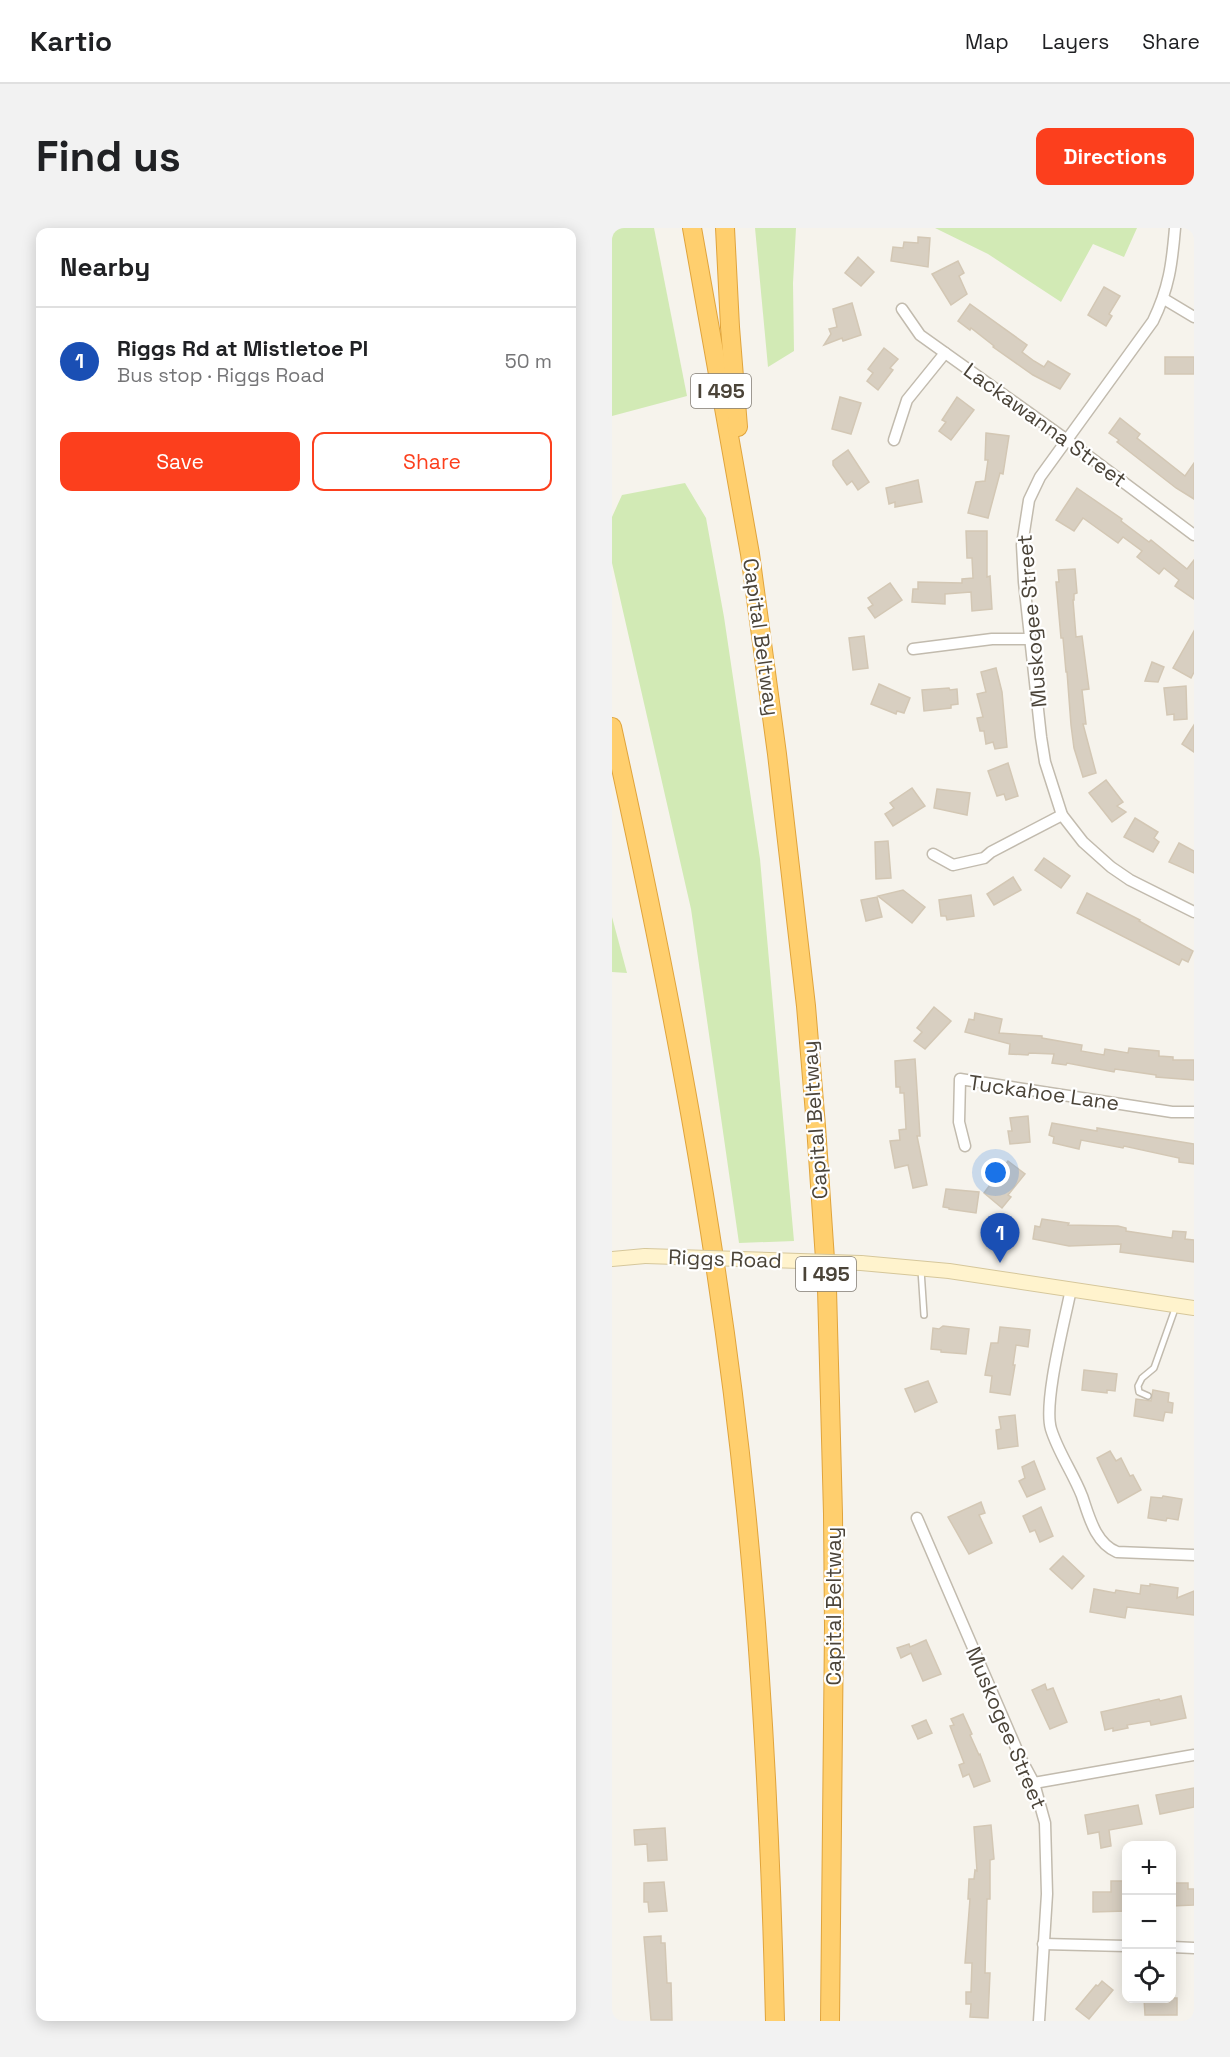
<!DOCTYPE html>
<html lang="en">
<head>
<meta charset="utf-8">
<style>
  body { margin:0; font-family:"Space Grotesk",sans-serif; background:#f2f2f2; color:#202124 }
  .controls { position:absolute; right:18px; bottom:18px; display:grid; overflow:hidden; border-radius:12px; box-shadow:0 3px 15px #0003 }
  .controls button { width:54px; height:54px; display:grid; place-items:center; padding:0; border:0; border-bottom:2px solid #e0e0e0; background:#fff; color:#202124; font:30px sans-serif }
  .you { position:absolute; left:384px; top:945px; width:21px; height:21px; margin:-15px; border:4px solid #fff; border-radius:50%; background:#1a73e8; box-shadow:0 0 0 9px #1a73e833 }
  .badge { display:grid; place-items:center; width:39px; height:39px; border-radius:50%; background:#fc3f1d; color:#fff; font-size:20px; font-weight:700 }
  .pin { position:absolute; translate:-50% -50px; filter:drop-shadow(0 2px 3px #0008) }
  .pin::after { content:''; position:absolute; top:32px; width:21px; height:18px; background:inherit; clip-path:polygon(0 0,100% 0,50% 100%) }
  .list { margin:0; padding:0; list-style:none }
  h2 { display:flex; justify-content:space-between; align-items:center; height:78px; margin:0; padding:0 24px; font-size:26px }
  h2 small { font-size:20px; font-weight:400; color:#757577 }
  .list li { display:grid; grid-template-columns:39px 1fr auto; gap:18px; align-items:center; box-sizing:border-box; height:108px; padding:0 24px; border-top:2px solid #e0e0e0 }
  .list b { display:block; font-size:22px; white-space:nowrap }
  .list p { margin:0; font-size:20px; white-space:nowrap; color:#757577 }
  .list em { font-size:20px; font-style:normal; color:#757577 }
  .actions { display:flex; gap:12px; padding:18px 24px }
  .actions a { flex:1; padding:14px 0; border:2px solid #fc3f1d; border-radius:12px; text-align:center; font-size:21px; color:#fc3f1d }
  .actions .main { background:#fc3f1d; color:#fff }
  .icon { flex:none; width:33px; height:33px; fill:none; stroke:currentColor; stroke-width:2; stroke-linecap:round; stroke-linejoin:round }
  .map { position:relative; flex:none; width:582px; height:1793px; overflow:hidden; border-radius:12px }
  header { display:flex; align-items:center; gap:36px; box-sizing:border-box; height:84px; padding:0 30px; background:#fff; border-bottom:2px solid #e0e0e0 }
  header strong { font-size:28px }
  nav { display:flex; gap:33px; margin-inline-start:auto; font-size:21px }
  .intro { display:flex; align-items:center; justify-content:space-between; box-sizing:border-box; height:144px; padding:0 36px }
  h1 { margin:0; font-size:42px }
  .button { padding:15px 27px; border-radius:12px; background:#fc3f1d; color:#fff; font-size:21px; font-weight:700 }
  main { display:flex; gap:36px; padding:0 36px }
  aside { flex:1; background:#fff; border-radius:12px; box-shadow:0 3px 15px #0003 }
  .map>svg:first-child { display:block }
</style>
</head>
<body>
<header>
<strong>Kartio</strong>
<nav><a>Map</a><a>Layers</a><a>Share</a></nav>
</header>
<div class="intro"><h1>Find us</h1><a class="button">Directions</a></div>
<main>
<aside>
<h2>Nearby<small></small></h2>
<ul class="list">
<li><span class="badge" style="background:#1a4fb4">1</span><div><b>Riggs Rd at Mistletoe Pl</b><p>Bus stop · Riggs Road</p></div><em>50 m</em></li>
</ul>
<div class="actions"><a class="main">Save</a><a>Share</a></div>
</aside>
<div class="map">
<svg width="582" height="1793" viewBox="0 0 582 1793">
  <rect width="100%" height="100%" fill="#f6f3ec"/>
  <g fill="#d2eab5">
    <polygon points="0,0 42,0 75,168 0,188"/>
    <polygon points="143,0 184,0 181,55 182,123 156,139"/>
    <polygon points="323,0 525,0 512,29 481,16 449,74 376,26"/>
    <polygon points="73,255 94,290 112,389 148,631 182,1013 127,1015 79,681 0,335 0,289 10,267"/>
    <polygon points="0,689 15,745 0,744"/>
  </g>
  <g fill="#d8cfc1" stroke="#d3c7b4" stroke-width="1.5">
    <polygon points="306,9 318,10 316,39 279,33 281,19 291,20 292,14 306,15"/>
    <polygon points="246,29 262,44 249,58 233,45"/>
    <polygon points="346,33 352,45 347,48 355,66 339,77 320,46"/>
    <polygon points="492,59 508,68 497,86 500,88 494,98 476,87"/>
    <polygon points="240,75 249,107 231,113 230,110 212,117 219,106 217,101 225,99 221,81"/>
    <polygon points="358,76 415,117 410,124 422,133 432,139 436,133 458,146 448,161 421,147 381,119 382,118 359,100 358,102 346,93"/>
    <polygon points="272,120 286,131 278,140 281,142 266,162 255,153 261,145 256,141"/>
    <rect x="553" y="129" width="29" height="17"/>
    <polygon points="228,169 249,175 239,206 220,201"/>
    <polygon points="345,169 362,182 339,212 327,203 334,194 330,192"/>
    <polygon points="508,190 528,206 525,210 573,248 582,235 582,271 564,260 505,214 507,212 497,205"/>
    <polygon points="374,205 397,208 391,246 388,245 376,290 356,285 364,254 373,253 376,232 373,232"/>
    <polygon points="236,222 257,254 246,262 240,253 235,257 221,237 221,233"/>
    <polygon points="306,252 310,274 283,279 283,274 277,276 274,260"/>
    <polygon points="465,260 510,291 509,293 537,314 539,312 575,341 582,332 582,371 563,358 567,352 552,340 547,346 525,329 530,323 511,309 506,315 471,290 462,303 444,292"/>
    <polygon points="354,303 375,303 375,349 378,348 380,381 360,383 359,364 333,366 333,376 300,374 301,361 306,361 306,354 350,355 350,351 361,350 360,330 355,330"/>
    <polygon points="463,341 465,365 462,366 462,372 461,372 464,409 470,408 477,461 470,462 474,496 471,496 484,545 471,549 462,520 459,497 455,444 454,444 451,410 449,410 444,354 447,354 446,342"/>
    <polygon points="278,355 290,372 263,390 256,380 261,377 256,370"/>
    <polygon points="582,403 582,444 579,450 561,440"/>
    <polygon points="252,408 256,440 241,442 237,410"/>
    <polygon points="540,434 552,439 546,454 533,453"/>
    <polygon points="384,440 390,464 395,519 383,521 381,514 374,516 372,503 368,503 365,490 371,489 365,466 374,464 369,444"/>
    <polygon points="267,456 298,470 292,485 285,483 284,486 259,476"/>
    <polygon points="574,458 575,491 562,492 562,486 555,487 552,460"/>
    <polygon points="337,460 338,462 345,461 346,476 339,477 339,480 312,483 310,462"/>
    <polygon points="582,497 582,524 570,516"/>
    <polygon points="396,535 406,568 394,572 392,566 385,568 376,543"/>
    <polygon points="494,552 511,574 505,578 514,584 500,594 477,565"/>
    <polygon points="300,560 313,578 281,598 273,586 282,580 278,575"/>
    <polygon points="325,561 358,565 355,587 322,580"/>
    <polygon points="523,590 546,604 542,610 547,614 541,624 512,609"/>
    <polygon points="276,613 279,650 264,651 263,614"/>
    <polygon points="567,615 582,623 582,645 557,634"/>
    <polygon points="432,630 458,648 449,660 423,642"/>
    <polygon points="401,649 409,662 382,677 375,666"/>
    <polygon points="291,662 313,679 300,695 266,668"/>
    <polygon points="475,665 528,692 527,693 581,723 576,734 570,731 567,737 465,685"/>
    <polygon points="359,667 362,688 335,692 334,688 329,688 327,672"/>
    <polygon points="265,669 270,689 254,693 249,672"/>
    <polygon points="322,779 339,793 313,821 302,813 310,804 305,800"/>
    <polygon points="363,785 390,791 387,805 430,808 430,810 470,817 469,823 492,827 493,821 516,825 517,820 547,823 547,828 561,829 561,832 582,832 582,852 544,849 544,847 503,841 502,844 455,835 454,837 440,835 442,826 417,825 416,827 397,826 398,816 353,804 357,791 362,792"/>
    <polygon points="303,831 308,908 305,908 315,957 301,960 296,937 283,940 278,913 288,912 287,902 294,901 292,865 288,865 288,859 284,859 283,833"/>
    <polygon points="416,888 418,914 398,916 396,903 400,903 398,890"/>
    <polygon points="440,895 485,903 485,900 582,916 582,936 567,934 567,930 512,918 511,920 469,912 467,921 441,915 442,909 437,907"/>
    <polygon points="396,933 413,946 396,967 399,969 390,980 372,965"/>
    <polygon points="334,961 367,964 364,985 337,981 337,980 331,979"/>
    <polygon points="430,991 457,995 456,997 506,998 514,1000 514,1003 560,1010 561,1003 574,1004 573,1011 582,1012 582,1034 508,1024 509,1016 457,1018 421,1011 423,998 428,999"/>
    <polygon points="331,1098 357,1101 354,1126 329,1124 329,1122 319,1121 321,1100 327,1101"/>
    <polygon points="388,1099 418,1102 416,1119 404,1117 401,1137 403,1137 398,1167 378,1164 380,1148 373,1147 379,1115 386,1115"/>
    <polygon points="472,1142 505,1146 503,1163 495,1162 495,1165 470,1162"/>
    <polygon points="316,1153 325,1174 303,1184 293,1161"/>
    <polygon points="541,1162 557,1165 556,1174 561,1175 560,1185 553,1184 551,1193 522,1188 524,1171 539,1173"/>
    <polygon points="403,1187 406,1218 386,1221 384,1202 389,1201 387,1189"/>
    <polygon points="498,1223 504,1233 509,1230 518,1248 521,1247 529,1262 506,1275 485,1230"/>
    <polygon points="422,1233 433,1261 415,1269 407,1253 413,1250 410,1239"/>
    <polygon points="551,1268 570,1271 566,1292 555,1290 554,1293 536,1290 539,1269 550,1270"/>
    <polygon points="369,1274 373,1285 367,1287 380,1315 357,1326 336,1289"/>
    <polygon points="429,1279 441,1308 428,1314 423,1302 418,1304 411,1288"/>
    <polygon points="451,1328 472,1348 460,1361 438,1341"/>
    <polygon points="538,1356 566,1360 565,1370 582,1363 582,1387 515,1379 513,1390 478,1384 482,1361 503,1365 504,1362 528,1366 529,1357 538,1358"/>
    <polygon points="314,1412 329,1446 311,1453 299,1425 289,1430 285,1420 297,1416 298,1419"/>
    <polygon points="433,1456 435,1462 441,1460 455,1494 438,1501 420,1462"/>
    <polygon points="569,1468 574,1490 539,1497 538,1493 515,1497 516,1500 501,1503 501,1500 493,1502 489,1484 547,1471 548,1473"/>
    <polygon points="351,1486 360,1506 358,1507 367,1527 368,1526 378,1553 362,1559 357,1546 351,1549 347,1537 352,1535 338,1498 342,1497 339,1491"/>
    <polygon points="314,1492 320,1505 306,1511 300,1498"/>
    <polygon points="582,1560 582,1579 548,1586 544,1567"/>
    <polygon points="526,1577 530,1596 497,1602 499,1618 489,1620 487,1604 476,1606 473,1587"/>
    <polygon points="379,1597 382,1631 378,1632 378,1671 375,1671 373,1745 378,1745 376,1790 358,1789 359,1776 354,1776 354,1764 359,1764 360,1735 353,1735 358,1671 356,1671 357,1651 362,1651 363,1642 365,1643 362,1599"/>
    <polygon points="53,1600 55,1632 36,1633 35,1616 23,1617 22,1602"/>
    <polygon points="499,1653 514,1653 514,1683 481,1684 481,1664 499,1664"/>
    <polygon points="52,1654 55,1683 37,1684 36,1674 32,1674 32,1655"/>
    <polygon points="561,1655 576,1655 576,1661 582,1661 582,1677 560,1678"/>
    <polygon points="49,1708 49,1715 53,1715 55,1755 59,1755 60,1792 39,1792 32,1709"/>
    <polygon points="490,1753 501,1762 477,1791 464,1781 484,1757 486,1758"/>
    <polygon points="532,1770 565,1770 565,1787 533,1787"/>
  </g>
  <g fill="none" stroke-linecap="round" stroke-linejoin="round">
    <defs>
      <g id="service">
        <polyline points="309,1042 312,1087"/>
        <polyline points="536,1168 527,1164 526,1158 530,1150 542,1140 564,1078"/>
      </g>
      <g id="minor">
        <path d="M563,0c-3,36 -6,60 -22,93l-113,156 -11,23 -7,45 2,37 17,155 4,25 17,53 21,27 28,25 19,13 64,32"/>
        <polyline points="552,71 582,89"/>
        <polyline points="290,81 308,107 455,212 582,307"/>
        <polyline points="282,212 295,172 333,125"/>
        <polyline points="301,421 380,411 418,411"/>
        <polyline points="321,626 341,637 372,630 379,624 450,587"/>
        <polyline points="353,918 347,894 348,851 560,884 582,884"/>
        <path d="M459,1061c-6,31 -28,113 -20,140 7,23 22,44 31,67 7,20 13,47 35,56l77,3"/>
        <polyline points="305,1290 408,1529 422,1555 433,1595 435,1666 427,1793"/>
        <polyline points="422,1555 582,1527"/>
        <polyline points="431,1716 514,1718"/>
        <polyline points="560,1719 582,1720"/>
      </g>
      <g id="secondary">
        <polyline points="0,1031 33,1028"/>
        <polyline points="249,1035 337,1043 582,1080"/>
      </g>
      <g id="motorway">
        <polyline points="80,0 138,326 165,526 194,778 204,898 215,1061 221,1286 222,1399 218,1793"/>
        <polyline points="113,0 118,99 126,199"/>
        <path d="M0,499c57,258 108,519 134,783 17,169 25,340 29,511"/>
      </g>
    </defs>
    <use href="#service" stroke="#c2bbae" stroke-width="8"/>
    <use href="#minor" stroke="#c2bbae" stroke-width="13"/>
    <use href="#secondary" stroke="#d6c79b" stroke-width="16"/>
    <use href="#motorway" stroke="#e0a43c" stroke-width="20"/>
    <use href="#service" stroke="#fff" stroke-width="5"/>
    <use href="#minor" stroke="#fff" stroke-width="10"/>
    <use href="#secondary" stroke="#fff3cd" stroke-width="14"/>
    <use href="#motorway" stroke="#ffcf6e" stroke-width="18"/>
    <defs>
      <polyline id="secondary-bridge" points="33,1028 249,1035"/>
    </defs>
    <use href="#secondary-bridge" stroke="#d6c79b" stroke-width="16" stroke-linecap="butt"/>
    <use href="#secondary-bridge" stroke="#fff3cd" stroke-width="14"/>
  </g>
  <g text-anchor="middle" stroke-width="4.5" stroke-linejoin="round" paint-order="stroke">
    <g fill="#fff" stroke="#817c74" stroke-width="1.5">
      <rect x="79" y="146" width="60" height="34" rx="4.5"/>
      <rect x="184" y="1029" width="60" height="34" rx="4.5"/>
    </g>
    <g font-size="20" font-weight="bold" fill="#4b4439">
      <text x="109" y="170">I 495</text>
      <text x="214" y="1053">I 495</text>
    </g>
    <g font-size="21" fill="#4b4439" stroke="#fff">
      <text transform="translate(433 197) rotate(36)" y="7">Lackawanna Street</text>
      <text transform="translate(420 393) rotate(-95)" y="7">Muskogee Street</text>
      <text transform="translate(149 409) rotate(82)" y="7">Capital Beltway</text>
      <text transform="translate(432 865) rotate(8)" y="7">Tuckahoe Lane</text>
      <text transform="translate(203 892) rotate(-94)" y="7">Capital Beltway</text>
      <text transform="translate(113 1031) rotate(2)" y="7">Riggs Road</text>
      <text transform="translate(222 1378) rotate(-90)" y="7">Capital Beltway</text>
      <text transform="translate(394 1500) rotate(67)" y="7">Muskogee Street</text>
    </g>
  </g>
</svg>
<div class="controls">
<button>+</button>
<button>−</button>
<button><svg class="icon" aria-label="locate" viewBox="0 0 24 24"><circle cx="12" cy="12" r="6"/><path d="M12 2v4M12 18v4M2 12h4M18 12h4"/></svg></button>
</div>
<div class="you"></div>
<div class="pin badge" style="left:388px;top:1035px;background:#1a4fb4">1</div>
</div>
</main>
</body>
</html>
